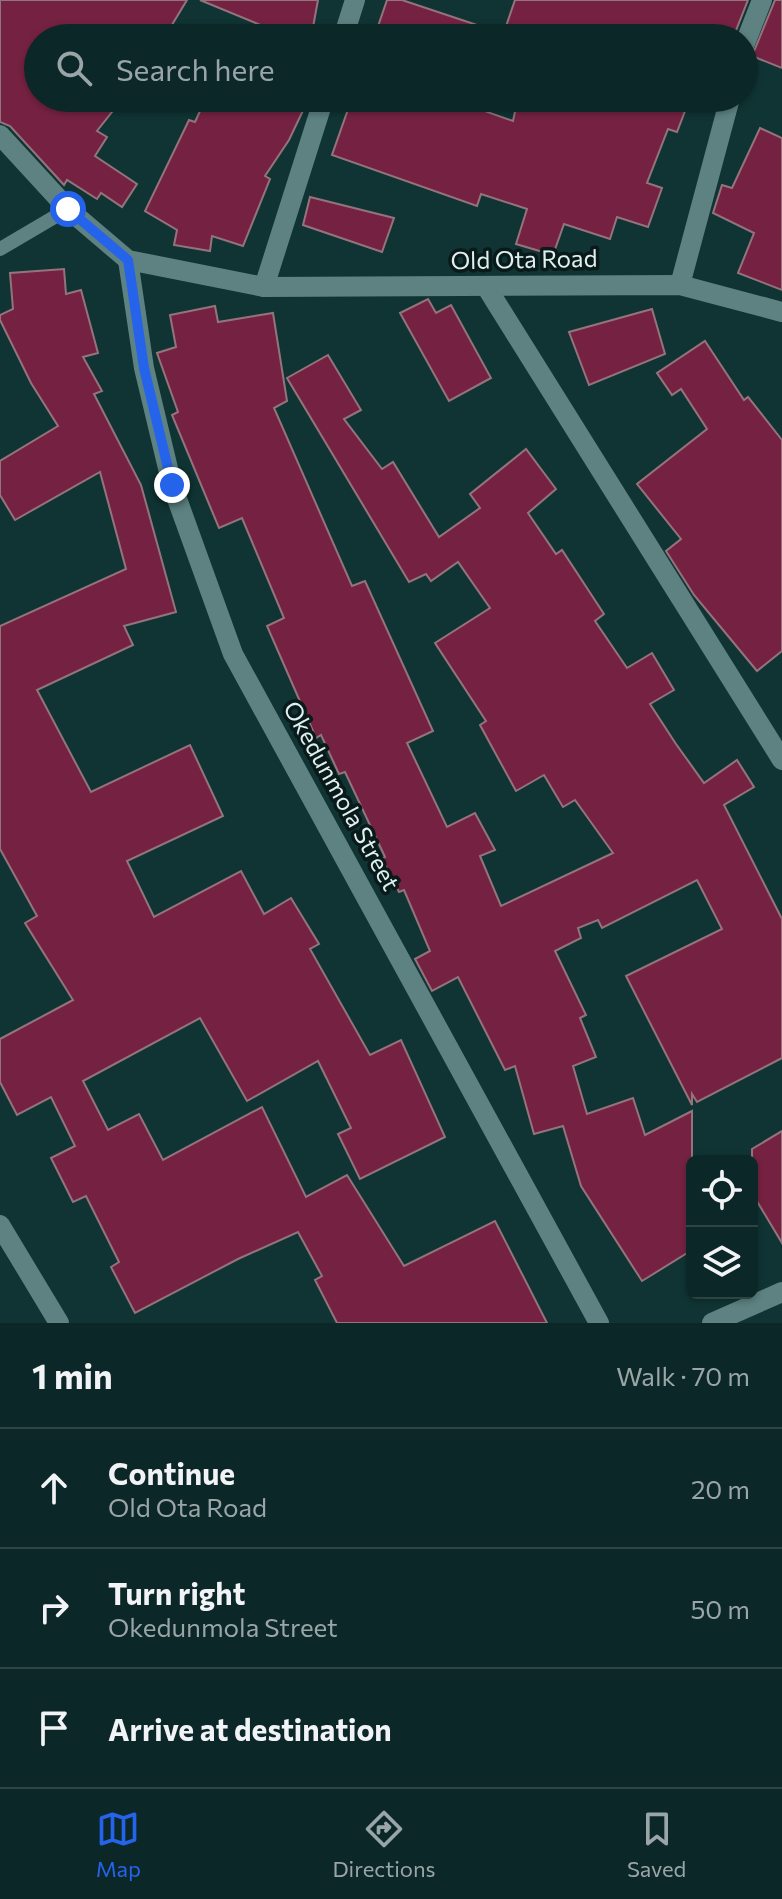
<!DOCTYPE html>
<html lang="en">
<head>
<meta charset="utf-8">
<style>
  body { margin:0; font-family:Commissioner,sans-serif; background:#1a3333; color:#f1f3f6 }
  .controls { position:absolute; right:24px; bottom:24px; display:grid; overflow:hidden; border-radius:12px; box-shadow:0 2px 6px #0004 }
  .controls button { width:72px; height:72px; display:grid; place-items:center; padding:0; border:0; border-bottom:2px solid #2c4444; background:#0c2727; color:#f1f3f6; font:40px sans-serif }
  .stop { position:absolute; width:24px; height:24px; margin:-18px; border:6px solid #2563eb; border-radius:50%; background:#fff }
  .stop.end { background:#2563eb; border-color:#fff; box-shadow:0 2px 8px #0008 }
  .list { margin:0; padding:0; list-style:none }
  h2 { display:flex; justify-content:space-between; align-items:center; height:104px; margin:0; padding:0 32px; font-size:34px }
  h2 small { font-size:26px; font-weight:400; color:#9aa5a7 }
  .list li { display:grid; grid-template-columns:52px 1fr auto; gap:24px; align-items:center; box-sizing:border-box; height:120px; padding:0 32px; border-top:2px solid #2c4444 }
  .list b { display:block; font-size:30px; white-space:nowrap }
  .list p { margin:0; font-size:26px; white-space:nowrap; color:#9aa5a7 }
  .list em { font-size:26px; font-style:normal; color:#9aa5a7 }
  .icon { flex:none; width:44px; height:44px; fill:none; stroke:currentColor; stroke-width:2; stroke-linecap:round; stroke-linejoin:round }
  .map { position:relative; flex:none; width:782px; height:1323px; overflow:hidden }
  .search { position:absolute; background:#0c2727; box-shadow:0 2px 6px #0004; left:24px; right:24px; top:24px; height:88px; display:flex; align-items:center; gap:20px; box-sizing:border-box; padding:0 28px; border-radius:44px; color:#9aa5a7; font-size:30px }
  .sheet { height:464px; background:#0c2727 }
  nav { display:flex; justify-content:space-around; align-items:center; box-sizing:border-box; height:112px; border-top:2px solid #2c4444; background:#0c2727; font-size:22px; color:#9aa5a7 }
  nav a { display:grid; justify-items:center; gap:4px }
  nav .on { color:#2563eb }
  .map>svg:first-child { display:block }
</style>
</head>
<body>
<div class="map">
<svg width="782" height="1323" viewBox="0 0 782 1323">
  <rect width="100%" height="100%" fill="#103434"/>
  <g fill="#752242" stroke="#94747c" stroke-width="2">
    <polygon points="0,0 187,0 164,38 38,38 38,98 123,98 97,131 107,137 95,156 137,184 122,207 101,193 97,199 67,180 64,185 10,126 0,122"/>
    <polygon points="200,0 318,0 311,38 292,38"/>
    <polygon points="387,0 402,0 501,33 501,38 374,38"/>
    <polygon points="515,0 748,0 733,38 502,38"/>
    <polygon points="775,0 782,0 782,68 752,56"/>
    <polygon points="206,98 309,98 289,140 265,176 270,179 243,246 212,236 210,251 174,245 177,230 145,211 189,120 195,122"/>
    <polygon points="352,98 448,98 513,121 518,98 690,98 677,132 668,129 647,183 662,188 648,227 617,217 610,239 564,224 553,255 516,244 527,209 481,194 477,206 332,155"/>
    <polygon points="760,128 782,138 782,290 738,273 754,233 713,213 722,185 732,188"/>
    <polygon points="310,197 394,218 382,252 303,225"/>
    <polygon points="64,269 66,294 81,290 98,353 83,357 102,391 94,394 141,485 176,612 124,626 133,645 37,690 91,792 190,745 223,816 127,861 154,917 241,871 264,914 291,898 319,944 310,949 370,1055 401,1040 445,1137 360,1179 338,1134 351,1128 318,1061 247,1101 200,1018 83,1081 108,1130 139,1114 163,1160 262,1107 306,1197 347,1175 404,1266 495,1221 547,1323 337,1323 315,1280 322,1276 298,1232 238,1259 135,1313 111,1267 119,1262 86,1196 73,1202 51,1158 75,1146 51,1097 17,1115 0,1082 0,1039 73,1000 25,923 37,916 0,849 0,626 126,569 100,472 15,520 0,495 0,461 58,426 31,383 0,320 0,315 13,309 10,273"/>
    <polygon points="428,299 436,313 451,305 491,378 449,401 400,313"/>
    <polygon points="215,306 218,322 273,313 287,401 274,408 352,586 365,581 433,731 407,743 447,827 475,813 495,850 480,856 501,906 613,853 575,800 563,807 544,775 516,791 480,725 486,721 435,643 490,608 458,562 431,581 426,574 409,582 287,378 328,355 361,410 344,419 382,469 393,462 439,537 480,508 470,494 526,449 556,489 528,513 556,554 562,550 604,614 595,621 627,668 652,653 674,690 650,704 676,744 704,783 737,760 754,787 724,805 782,919 782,1058 697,1102 692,1094 692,1105 626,976 722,929 697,880 602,928 598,920 578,928 581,938 555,951 586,1015 580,1018 596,1057 573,1066 587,1114 633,1098 645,1135 692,1111 692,1250 642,1281 581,1186 563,1126 534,1134 515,1066 505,1070 458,977 432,991 415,959 430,951 404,890 399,892 382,859 385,857 345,772 339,774 321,735 316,738 267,626 284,618 242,518 219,528 172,415 178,412 157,353 176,347 170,315"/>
    <polygon points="652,309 665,354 589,385 569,332"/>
    <polygon points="705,341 744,400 748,397 782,440 782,651 757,671 694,595 666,551 681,539 637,484 707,429 681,389 672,395 657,373"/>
    <polygon points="782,1131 782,1243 752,1193 752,1149"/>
  </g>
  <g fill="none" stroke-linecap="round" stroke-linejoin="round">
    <polyline stroke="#5d8281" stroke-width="14" points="0,249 68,209"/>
    <g stroke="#5d8281" stroke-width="20">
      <polyline points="343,38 355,0"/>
      <polyline points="744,46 762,0"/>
      <polyline points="128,260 144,368 172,485 233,654 599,1323"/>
      <polyline points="680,285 730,98"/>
      <polyline points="264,287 324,98"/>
      <polyline points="487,288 782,760"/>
      <polyline points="0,1225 59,1323"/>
      <polyline points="712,1323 782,1292"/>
    </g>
    <polyline stroke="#5d8281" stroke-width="20" points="0,135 68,209 128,260 264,287 680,285 782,312"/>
  </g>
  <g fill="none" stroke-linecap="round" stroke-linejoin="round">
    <polyline stroke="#2563eb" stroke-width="10" points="68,209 128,260 144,368 172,485"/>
  </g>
  <g text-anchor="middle" stroke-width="7" stroke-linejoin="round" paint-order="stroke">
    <g font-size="24" fill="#ddf1f0" stroke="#0a1919">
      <text transform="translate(524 260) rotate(-1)" y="8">Old Ota Road</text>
      <text transform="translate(341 796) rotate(61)" y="8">Okedunmola Street</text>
    </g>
  </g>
</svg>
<div class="controls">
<button><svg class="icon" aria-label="locate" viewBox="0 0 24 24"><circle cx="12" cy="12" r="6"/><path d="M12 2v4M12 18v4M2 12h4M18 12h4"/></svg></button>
<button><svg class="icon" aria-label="layers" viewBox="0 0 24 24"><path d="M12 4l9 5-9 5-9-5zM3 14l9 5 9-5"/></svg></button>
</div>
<div class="stop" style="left:68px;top:209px"></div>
<div class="stop end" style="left:172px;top:485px"></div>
<div class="search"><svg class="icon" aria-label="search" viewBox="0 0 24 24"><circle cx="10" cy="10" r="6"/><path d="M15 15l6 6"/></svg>Search here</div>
</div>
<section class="sheet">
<h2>1 min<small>Walk · 70 m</small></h2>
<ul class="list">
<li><svg class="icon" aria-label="ahead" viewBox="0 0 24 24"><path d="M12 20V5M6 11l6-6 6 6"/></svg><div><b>Continue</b><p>Old Ota Road</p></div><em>20 m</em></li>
<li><svg class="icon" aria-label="right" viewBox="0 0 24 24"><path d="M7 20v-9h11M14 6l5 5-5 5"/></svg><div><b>Turn right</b><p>Okedunmola Street</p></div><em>50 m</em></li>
<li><svg class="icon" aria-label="arrive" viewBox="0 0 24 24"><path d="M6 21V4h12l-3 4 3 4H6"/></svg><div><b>Arrive at destination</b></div></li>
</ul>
</section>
<nav>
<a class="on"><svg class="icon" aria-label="map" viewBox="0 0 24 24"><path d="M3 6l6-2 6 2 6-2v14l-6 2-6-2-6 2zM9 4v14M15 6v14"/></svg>Map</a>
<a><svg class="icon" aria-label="directions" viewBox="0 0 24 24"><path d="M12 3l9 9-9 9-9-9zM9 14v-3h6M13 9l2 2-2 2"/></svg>Directions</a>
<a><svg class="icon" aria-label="saved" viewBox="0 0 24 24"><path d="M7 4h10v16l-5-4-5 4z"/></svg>Saved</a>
</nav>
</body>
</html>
